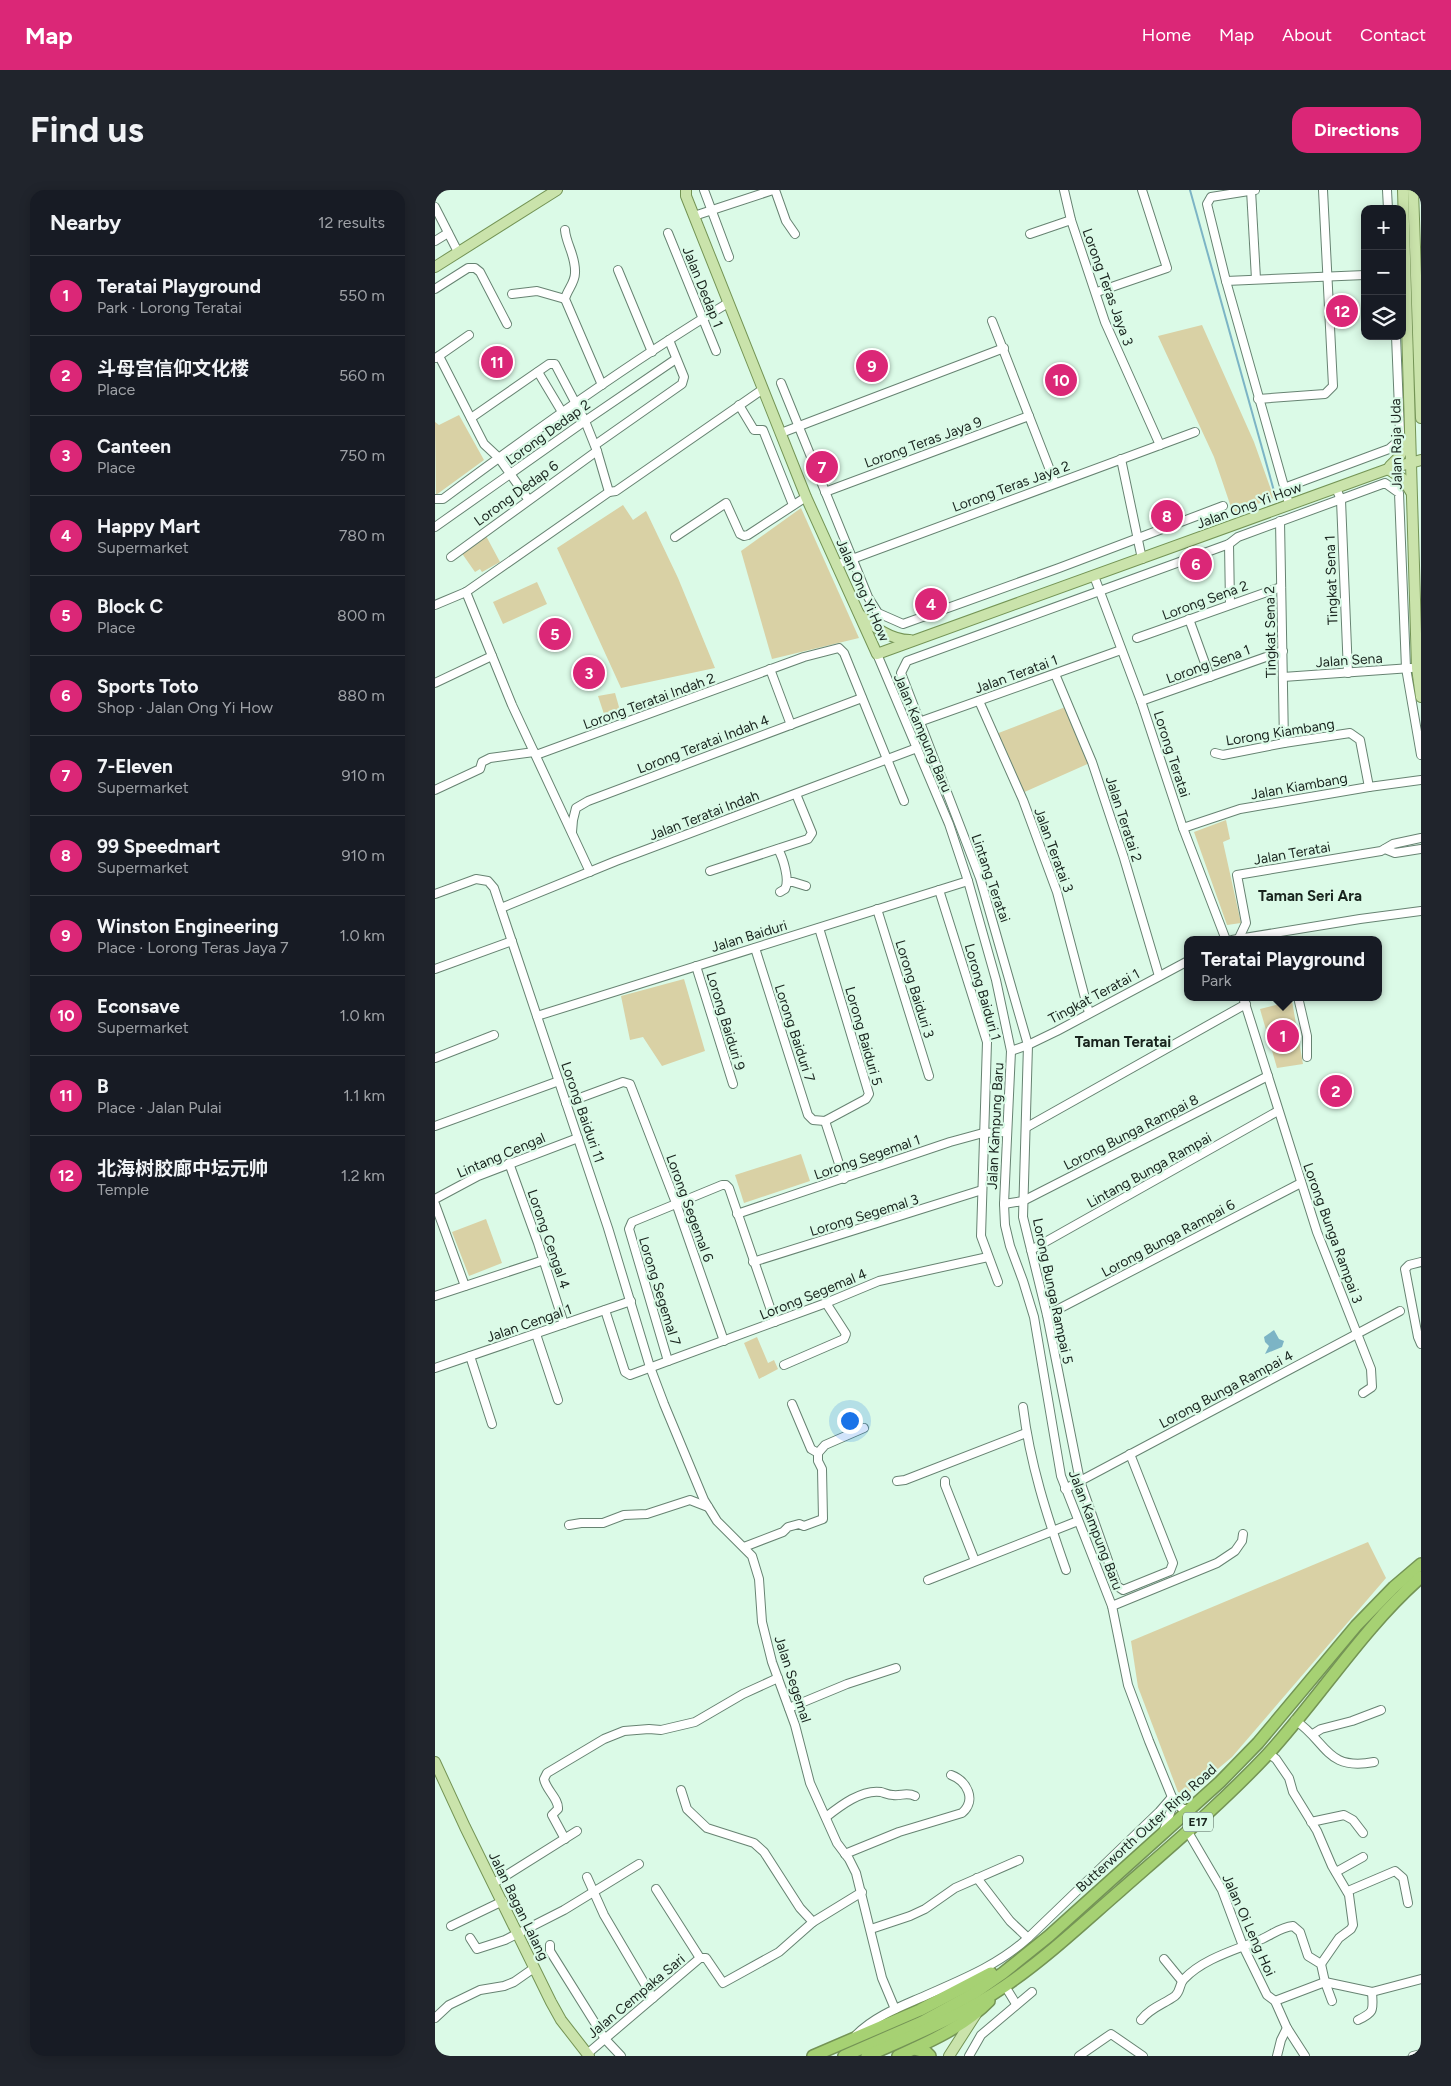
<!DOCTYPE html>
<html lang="en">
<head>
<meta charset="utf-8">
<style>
  body { margin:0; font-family:Figtree,"Noto Sans SC",sans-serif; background:#20242c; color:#f1f3f6 }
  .controls { position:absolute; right:15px; top:15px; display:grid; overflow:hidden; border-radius:10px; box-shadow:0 2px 12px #0003 }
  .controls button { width:45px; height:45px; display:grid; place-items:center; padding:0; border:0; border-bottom:1px solid #363941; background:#171b24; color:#f1f3f6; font:25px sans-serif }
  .you { position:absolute; left:414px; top:1230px; width:18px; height:18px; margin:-12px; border:4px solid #fff; border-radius:50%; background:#1a73e8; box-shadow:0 0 0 8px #1a73e833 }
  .badge { display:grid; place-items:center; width:32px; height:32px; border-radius:50%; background:#db2777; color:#fff; font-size:16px; font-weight:700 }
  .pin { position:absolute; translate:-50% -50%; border:2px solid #fff; box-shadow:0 1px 5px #0006 }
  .popup { position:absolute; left:749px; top:746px; width:198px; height:65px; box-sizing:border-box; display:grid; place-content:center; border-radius:10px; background:#171b24; filter:drop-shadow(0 1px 4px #0005); font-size:16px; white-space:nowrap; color:#9ea1a6 }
  .popup b { font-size:19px; color:#f1f3f6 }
  .popup::after { content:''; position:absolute; left:50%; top:100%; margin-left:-10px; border:10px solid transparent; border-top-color:#171b24 }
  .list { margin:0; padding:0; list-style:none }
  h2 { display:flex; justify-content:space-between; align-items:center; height:65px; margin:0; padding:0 20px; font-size:21px }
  h2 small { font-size:16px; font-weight:400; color:#9ea1a6 }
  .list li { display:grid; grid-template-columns:32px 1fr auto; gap:15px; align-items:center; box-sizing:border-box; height:80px; padding:0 20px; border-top:1px solid #363941 }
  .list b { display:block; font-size:19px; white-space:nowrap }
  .list p { margin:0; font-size:16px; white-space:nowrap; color:#9ea1a6 }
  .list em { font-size:16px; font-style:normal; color:#9ea1a6 }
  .icon { flex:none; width:28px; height:28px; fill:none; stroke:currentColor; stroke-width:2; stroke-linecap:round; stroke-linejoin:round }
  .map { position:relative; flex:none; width:986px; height:1866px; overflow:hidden; border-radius:15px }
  header { display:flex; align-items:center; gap:30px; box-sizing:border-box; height:70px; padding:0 25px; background:#db2777; color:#fff }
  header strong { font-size:24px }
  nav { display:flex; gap:28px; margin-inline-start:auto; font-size:18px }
  .intro { display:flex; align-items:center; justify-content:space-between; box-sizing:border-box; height:120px; padding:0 30px }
  h1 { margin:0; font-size:35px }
  .button { padding:12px 22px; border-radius:15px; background:#db2777; color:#fff; font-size:18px; font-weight:700 }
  main { display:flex; gap:30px; padding:0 30px }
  aside { flex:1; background:#171b24; border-radius:15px; box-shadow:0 2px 12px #0003 }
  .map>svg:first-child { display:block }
</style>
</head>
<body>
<header>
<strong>Map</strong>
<nav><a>Home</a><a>Map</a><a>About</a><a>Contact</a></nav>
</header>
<div class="intro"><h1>Find us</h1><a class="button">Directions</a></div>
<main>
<aside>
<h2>Nearby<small>12 results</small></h2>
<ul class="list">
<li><span class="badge">1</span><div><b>Teratai Playground</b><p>Park · Lorong Teratai</p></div><em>550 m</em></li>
<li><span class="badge">2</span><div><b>斗母宫信仰文化楼</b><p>Place</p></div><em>560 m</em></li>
<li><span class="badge">3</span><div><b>Canteen</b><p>Place</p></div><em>750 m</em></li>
<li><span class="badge">4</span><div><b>Happy Mart</b><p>Supermarket</p></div><em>780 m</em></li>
<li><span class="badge">5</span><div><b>Block C</b><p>Place</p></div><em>800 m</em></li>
<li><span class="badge">6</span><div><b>Sports Toto</b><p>Shop · Jalan Ong Yi How</p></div><em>880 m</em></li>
<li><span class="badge">7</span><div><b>7-Eleven</b><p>Supermarket</p></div><em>910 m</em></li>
<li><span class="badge">8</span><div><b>99 Speedmart</b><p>Supermarket</p></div><em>910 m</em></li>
<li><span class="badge">9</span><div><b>Winston Engineering</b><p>Place · Lorong Teras Jaya 7</p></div><em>1.0 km</em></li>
<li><span class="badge">10</span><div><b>Econsave</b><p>Supermarket</p></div><em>1.0 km</em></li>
<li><span class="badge">11</span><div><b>B</b><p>Place · Jalan Pulai</p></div><em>1.1 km</em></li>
<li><span class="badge">12</span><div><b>北海树胶廊中坛元帅</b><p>Temple</p></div><em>1.2 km</em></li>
</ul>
</aside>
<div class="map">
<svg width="986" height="1866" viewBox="0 0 986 1866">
  <rect width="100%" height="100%" fill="#dbfae7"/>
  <g fill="#d9d1a5">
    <polygon points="767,135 819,252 839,308 798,323 779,267 723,146"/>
    <polygon points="24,225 49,270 1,305 0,232 4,235"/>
    <polygon points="188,315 198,330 211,321 212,323 243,388 280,478 186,498 122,358"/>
    <polygon points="366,318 424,448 337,469 306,361"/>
    <polygon points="50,344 65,372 47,382 45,379 40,382 26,362"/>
    <polygon points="102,392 112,414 68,434 58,412"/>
    <polygon points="180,503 186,524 171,530 163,506"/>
    <polygon points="633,516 657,572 585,604 561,544"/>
    <polygon points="791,630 795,649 788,652 806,733 792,735 759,642"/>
    <polygon points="249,789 270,861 227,876 208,847 195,850 186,806"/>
    <polygon points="857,811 868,874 842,878 825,819"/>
    <polygon points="366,964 375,991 309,1013 300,985"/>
    <polygon points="51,1029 67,1073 34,1086 17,1042"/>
    <polygon points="322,1147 333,1173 339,1170 343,1179 324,1189 309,1153"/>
    <polygon points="933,1352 951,1388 797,1567 752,1605 743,1602 703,1497 696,1451"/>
  </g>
  <polygon fill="#7cb4c5" points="839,1140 844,1149 849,1151 847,1157 830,1164 834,1156 830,1152 829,1147"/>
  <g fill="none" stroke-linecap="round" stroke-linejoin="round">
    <polyline stroke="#7cb4c5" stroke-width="2" points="755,0 839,301"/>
    <defs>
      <g id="minor">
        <polyline points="269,0 294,67"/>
        <polyline points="340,0 351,31 360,44"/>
        <polyline points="629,0 636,30 670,132 725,255"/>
        <polyline points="816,0 821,89"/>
        <polyline points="820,0 776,7 772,14 791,91 854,314"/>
        <polyline points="952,0 953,19"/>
        <polyline points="0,17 23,62"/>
        <polyline points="259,26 338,0"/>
        <path d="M130,40c1,14 11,26 10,43 0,10 -8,17 -10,26l37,86"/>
        <polyline points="233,43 281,161"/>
        <polyline points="595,44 636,30"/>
        <polyline points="0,51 13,43"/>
        <polyline points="183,80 217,162"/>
        <polyline points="791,91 930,85"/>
        <polyline points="0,99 33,78 40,78 45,82 72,134"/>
        <polyline points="662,102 732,78 707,0"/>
        <polyline points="77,104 102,101 130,109"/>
        <polyline points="557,131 620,293"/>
        <polyline points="4,166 49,254 64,268 93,309"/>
        <polyline points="1,168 34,145"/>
        <polyline points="103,182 127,222"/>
        <polyline points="346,193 433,407 443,423 468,434 624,378 788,316"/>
        <polyline points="823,209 890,204 898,196 888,0"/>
        <polyline points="304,215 319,240 328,240 358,315"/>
        <polyline points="36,228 114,174 120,174 150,231 162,261 174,302"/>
        <polyline points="346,243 569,158"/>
        <polyline points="160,255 247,194 249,187 234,150"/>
        <polyline points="686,269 707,369"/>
        <polyline points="849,298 954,259 962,252 965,243 961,146"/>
        <polyline points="901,298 906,310 913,483"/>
        <polyline points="390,302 594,226"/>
        <path d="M0,309h8c93,-69 186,-136 285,-196"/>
        <polyline points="845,331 849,553"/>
        <polyline points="0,337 150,231 241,169"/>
        <polyline points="240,347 291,313 305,344 309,346 313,345 371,307"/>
        <polyline points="794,354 795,414"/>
        <polyline points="16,367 162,261"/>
        <polyline points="401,375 760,242"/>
        <polyline points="659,386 706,511 748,638 791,750"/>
        <polyline points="31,402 77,515 155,682"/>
        <polyline points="0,415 31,402 174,302 181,301 328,199"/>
        <polyline points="754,429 775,487"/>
        <polyline points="702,448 846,397"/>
        <polyline points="442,464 514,634 533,691 561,790 576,861 569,1014 570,1035 575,1056 588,1091 599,1127 626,1286 677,1416 693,1495 714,1551 739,1612 748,1619 755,1619"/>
        <polyline points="335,479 356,535"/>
        <polyline points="620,484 657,572 689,668 724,786"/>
        <polyline points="848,487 976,478"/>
        <polyline points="0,493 57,466"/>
        <polyline points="544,511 588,610 622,702 654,823"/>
        <polyline points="706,511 848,461"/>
        <polyline points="484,532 686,460"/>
        <polyline points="780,563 788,565 849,553 915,543 925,550 934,597"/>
        <polyline points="101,565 369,467 404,458 409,463 469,611"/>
        <polyline points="0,600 45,579 47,572 55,568 99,562"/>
        <polyline points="748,638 805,619 934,597 986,590"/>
        <polyline points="137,642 138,630 141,618 153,611 427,508"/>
        <path d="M343,659c5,9 12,31 7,40l-5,3"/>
        <polyline points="950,659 960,663 986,659"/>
        <polyline points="275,681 373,649 377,643 361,604"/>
        <polyline points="352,692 358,692 371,696"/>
        <polyline points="504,700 552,852 546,1046 563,1092"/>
        <polyline points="0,704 41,689 53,691 59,698 173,1038 215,1177 229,1214 269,1310 282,1331 317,1366 324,1389 327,1432 337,1472 360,1535 375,1593 402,1653 414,1669 421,1683 447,1788 460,1819"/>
        <polyline points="66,718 181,671 482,558"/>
        <polyline points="442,719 494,886"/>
        <polyline points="804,748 811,733 802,685 946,661 958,654 986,648"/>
        <polyline points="797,750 925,729 986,721"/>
        <polyline points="320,758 373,925 378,930 390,931 431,909 434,904 384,738"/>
        <polyline points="261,776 298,894"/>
        <polyline points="0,779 77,751"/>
        <polyline points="808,807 882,1042 936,1179 937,1197 928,1203"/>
        <polyline points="863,807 872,846 872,867"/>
        <polyline points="102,826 533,691"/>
        <polyline points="576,861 593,855 622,841 753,771"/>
        <polyline points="0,868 59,845"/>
        <polyline points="131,913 188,892 195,894 241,1013 289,1151"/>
        <polyline points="390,931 409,989"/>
        <polyline points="0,936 124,891"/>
        <polyline points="592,937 811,814"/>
        <polyline points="74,973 103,1053 129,1134"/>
        <polyline points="0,1009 43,986 143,948"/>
        <polyline points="0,1014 30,1096"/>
        <polyline points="569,1014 588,1011 833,886"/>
        <polyline points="302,1024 515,952 548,943 572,942"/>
        <polyline points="596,1060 843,921"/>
        <polyline points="318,1072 547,1000"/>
        <polyline points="986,1072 974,1075 970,1079 983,1147 986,1154"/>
        <polyline points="0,1106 109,1070"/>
        <polyline points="170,1120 190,1182 195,1185 391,1113 444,1091 553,1067"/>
        <polyline points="612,1125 866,993"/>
        <polyline points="101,1144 123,1210"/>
        <polyline points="35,1166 57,1234"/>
        <polyline points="233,1171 194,1039 197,1032 287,995 291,995 294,998 340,1132"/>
        <polyline points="349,1175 409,1149 411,1144 391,1113"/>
        <polyline points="0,1178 196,1111"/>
        <path d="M588,1217c7,57 24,109 43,163"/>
        <polyline points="383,1263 390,1255 429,1238"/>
        <polyline points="695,1264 738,1373 735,1381 688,1400 682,1396 645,1291 612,1125 588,1027 593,855 545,688 466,483 472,471 794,354 803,347 950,293 964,303 971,478 986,565"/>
        <polyline points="462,1291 470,1290 591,1243"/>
        <polyline points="510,1291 510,1295 540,1371"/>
        <polyline points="630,1299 965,1121"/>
        <polyline points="134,1335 146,1333 168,1333 189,1325 212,1324 255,1310 273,1317"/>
        <polyline points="309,1357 348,1342 353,1337 364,1334 369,1336 388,1329 387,1279 383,1271 383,1263 376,1259 357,1214"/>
        <polyline points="493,1390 643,1331"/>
        <polyline points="677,1416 782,1373 800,1361 807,1351 808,1344"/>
        <polyline points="354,1518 412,1494 461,1478"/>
        <path d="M860,1530c33,23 31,51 79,42"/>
        <polyline points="878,1544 886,1539 917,1531 946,1520"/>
        <polyline points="833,1563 841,1569 854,1588 858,1602 882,1641 897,1676 914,1705 918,1735 916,1739 904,1748 886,1774"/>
        <polyline points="246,1600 252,1619 272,1638 319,1653 329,1662 365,1718 378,1732"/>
        <path d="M391,1627c14,-11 36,-28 55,-25 4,1 7,3 12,3 8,1 14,-3 22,1"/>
        <polyline points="876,1632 909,1625 918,1630 928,1643"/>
        <polyline points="729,1640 739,1612"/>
        <polyline points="753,1642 787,1700 808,1756 832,1805 840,1811 852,1838 870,1866"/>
        <path d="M130,1649l-13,-24 6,-6c1,-10 -12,-19 -14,-30l3,-6 57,-34 20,-8 25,-2 12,1 34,-8 48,-28 35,-16"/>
        <path d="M410,1664l54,-22 63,-19c15,-13 5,-32 -11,-38"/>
        <polyline points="901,1682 928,1667"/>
        <polyline points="152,1687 169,1725 218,1808"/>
        <polyline points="542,1688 575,1731 593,1748"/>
        <polyline points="59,1693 142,1641"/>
        <polyline points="221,1699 265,1768"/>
        <polyline points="913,1701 960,1681 968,1688 973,1713"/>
        <polyline points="16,1736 68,1711"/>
        <polyline points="436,1739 475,1726 490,1719 520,1698 584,1670"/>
        <polyline points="35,1748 42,1759 70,1750 129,1720 204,1674"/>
        <polyline points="115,1755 115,1761 170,1849 186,1866"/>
        <polyline points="265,1768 271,1768 288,1793 344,1762 378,1732 427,1702"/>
        <polyline points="729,1769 747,1791"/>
        <polyline points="570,1796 581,1814"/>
        <polyline points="840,1811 890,1792 937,1802 986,1789"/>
        <polyline points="0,1828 14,1815 45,1800 69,1796 79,1792 99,1778"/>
        <path d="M706,1830c9,-12 23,-16 34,-24 6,-5 4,-12 9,-17 20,-21 52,-29 78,-40 11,-5 19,-12 31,-13l7,6 8,24 13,8 4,18 7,19"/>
        <path d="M923,1830c17,-8 15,-10 14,-28"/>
        <path d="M421,1845c18,-18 41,-27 64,-37 38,-17 76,-31 108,-60l131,-126 13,-15"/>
        <polyline points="152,1864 265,1768"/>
        <polyline points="534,1866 546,1845 597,1802"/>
        <polyline points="644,1866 676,1844 708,1866"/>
        <polyline points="842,1866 846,1850 852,1838"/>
        <polyline points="978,1866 986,1864"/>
      </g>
      <g id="major">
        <polyline points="251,0 251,6 371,307 442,464 953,279 986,270"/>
        <polyline points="968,0 982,478 986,507"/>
        <polyline points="978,0 986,228"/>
        <polyline points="0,77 122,0"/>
        <polyline points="955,276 964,267 974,250"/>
        <polyline points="953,279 968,289 976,302"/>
        <path d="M425,425c14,12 31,25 50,25"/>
        <polyline points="0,1572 30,1637 116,1812 126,1830 154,1866"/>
        <polyline points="514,1866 541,1824"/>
      </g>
      <g id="highway">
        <polyline points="479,1859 491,1862 495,1866"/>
        <polyline points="378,1866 485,1820 556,1783"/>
        <polyline points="409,1866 487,1832 538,1804 568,1783 614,1746 785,1592 823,1553 921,1436 959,1397 986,1374"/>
        <path d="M432,1866c47,-21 96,-41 138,-70 41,-28 78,-63 116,-96 50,-44 101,-87 147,-136 53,-58 94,-125 153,-177"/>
        <path d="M463,1866c31,-14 67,-30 91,-55"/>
      </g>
    </defs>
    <use href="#minor" stroke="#678372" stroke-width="10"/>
    <use href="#major" stroke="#749455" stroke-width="12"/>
    <use href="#highway" stroke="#749455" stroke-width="14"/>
    <use href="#minor" stroke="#fff" stroke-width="8"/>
    <use href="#major" stroke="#cae3ab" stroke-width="10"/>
    <use href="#highway" stroke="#a6d173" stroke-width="11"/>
  </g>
  <g text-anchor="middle" stroke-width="4.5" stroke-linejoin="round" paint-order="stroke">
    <rect fill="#dbfae7" stroke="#52645a" stroke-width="1" x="748" y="1622.5" width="30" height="19" rx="4"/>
    <g font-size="12" font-weight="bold" fill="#18231d">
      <text x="763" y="1636">E17</text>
    </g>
    <g font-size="14" fill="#18231d" stroke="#dbfae7">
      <text transform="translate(268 97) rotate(68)" y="5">Jalan Dedap 1</text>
      <text transform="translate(673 97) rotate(70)" y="5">Lorong Teras Jaya 3</text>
      <text transform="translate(113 242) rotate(-36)" y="5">Lorong Dedap 2</text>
      <text transform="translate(488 252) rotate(-20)" y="5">Lorong Teras Jaya 9</text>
      <text transform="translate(961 254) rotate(-91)" y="5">Jalan Raja Uda</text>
      <text transform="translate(576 296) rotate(-20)" y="5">Lorong Teras Jaya 2</text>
      <text transform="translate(81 303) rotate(-36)" y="5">Lorong Dedap 6</text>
      <text transform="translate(814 315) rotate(-20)" y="5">Jalan Ong Yi How</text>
      <text transform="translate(896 390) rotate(-92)" y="5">Tingkat Sena 1</text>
      <text transform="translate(428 400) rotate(66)" y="5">Jalan Ong Yi How</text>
      <text transform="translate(770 410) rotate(-20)" y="5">Lorong Sena 2</text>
      <text transform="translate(835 442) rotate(-91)" y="5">Tingkat Sena 2</text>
      <text transform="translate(914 470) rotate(-4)" y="5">Jalan Sena</text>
      <text transform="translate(773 474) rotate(-20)" y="5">Lorong Sena 1</text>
      <text transform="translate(581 484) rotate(-20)" y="5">Jalan Teratai 1</text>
      <text transform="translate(214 511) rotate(-20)" y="5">Lorong Teratai Indah 2</text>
      <text transform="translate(845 542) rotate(-9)" y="5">Lorong Kiambang</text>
      <text transform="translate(488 543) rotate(67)" y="5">Jalan Kampung Baru</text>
      <text transform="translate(268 554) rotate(-21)" y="5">Lorong Teratai Indah 4</text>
      <text transform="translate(737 564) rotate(72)" y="5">Lorong Teratai</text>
      <text transform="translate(864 596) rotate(-10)" y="5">Jalan Kiambang</text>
      <text transform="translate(269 625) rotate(-21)" y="5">Jalan Teratai Indah</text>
      <text transform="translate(689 629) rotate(72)" y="5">Jalan Teratai 2</text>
      <text transform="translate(619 660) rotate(70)" y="5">Jalan Teratai 3</text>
      <text transform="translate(857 663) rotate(-10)" y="5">Jalan Teratai</text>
      <text transform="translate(556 688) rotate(71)" y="5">Lintang Teratai</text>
      <text transform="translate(314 746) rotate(-17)" y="5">Jalan Baiduri</text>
      <text transform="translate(480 799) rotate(73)" y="5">Lorong Baiduri 3</text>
      <text transform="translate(548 802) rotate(74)" y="5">Lorong Baiduri 1</text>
      <text transform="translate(659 806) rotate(-28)" y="5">Tingkat Teratai 1</text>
      <text transform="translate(291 831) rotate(73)" y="5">Lorong Baiduri 9</text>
      <text transform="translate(360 843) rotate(72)" y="5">Lorong Baiduri 7</text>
      <text transform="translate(429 846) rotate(74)" y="5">Lorong Baiduri 5</text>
      <text transform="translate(148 922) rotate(71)" y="5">Lorong Baiduri 11</text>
      <text transform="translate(560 936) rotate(-87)" y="5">Jalan Kampung Baru</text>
      <text transform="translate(696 942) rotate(-27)" y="5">Lorong Bunga Rampai 8</text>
      <text transform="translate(66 965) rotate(-23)" y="5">Lintang Cengal</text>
      <text transform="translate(432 967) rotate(-19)" y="5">Lorong Segemal 1</text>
      <text transform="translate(714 980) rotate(-29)" y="5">Lintang Bunga Rampai</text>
      <text transform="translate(255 1018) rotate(70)" y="5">Lorong Segemal 6</text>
      <text transform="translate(429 1025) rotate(-17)" y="5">Lorong Segemal 3</text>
      <text transform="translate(898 1043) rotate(70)" y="5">Lorong Bunga Rampai 3</text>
      <text transform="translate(733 1048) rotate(-28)" y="5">Lorong Bunga Rampai 6</text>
      <text transform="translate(114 1049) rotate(71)" y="5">Lorong Cengal 4</text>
      <text transform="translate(225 1101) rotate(73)" y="5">Lorong Segemal 7</text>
      <text transform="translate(618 1101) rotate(78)" y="5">Lorong Bunga Rampai 5</text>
      <text transform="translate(378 1104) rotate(-22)" y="5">Lorong Segemal 4</text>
      <text transform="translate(94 1133) rotate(-19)" y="5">Jalan Cengal 1</text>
      <text transform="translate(791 1199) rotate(-28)" y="5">Lorong Bunga Rampai 4</text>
      <text transform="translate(661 1340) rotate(69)" y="5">Jalan Kampung Baru</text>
      <text transform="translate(358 1489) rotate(72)" y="5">Jalan Segemal</text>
      <text transform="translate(711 1638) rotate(-42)" y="5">Butterworth Outer Ring Road</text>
      <text transform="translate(84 1716) rotate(64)" y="5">Jalan Bagan Lalang</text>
      <text transform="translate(814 1735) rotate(66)" y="5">Jalan Oi Leng Hoi</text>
      <text transform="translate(201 1806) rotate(-40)" y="5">Jalan Cempaka Sari</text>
    </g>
    <g font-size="15" font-weight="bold" fill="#18231d" stroke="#dbfae7">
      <text x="875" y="711">Taman Seri Ara</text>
      <text x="688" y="857">Taman Teratai</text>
    </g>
  </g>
</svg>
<div class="controls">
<button>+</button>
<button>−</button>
<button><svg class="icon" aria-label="layers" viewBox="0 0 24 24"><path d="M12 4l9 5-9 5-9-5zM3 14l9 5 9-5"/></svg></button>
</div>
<div class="you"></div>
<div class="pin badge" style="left:848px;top:846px">1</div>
<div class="popup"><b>Teratai Playground</b>Park</div>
<div class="pin badge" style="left:901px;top:901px">2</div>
<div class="pin badge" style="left:154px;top:483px">3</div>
<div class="pin badge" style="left:496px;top:414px">4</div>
<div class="pin badge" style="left:120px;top:444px">5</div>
<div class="pin badge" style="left:761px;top:374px">6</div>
<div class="pin badge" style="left:387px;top:277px">7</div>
<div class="pin badge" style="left:732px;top:326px">8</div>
<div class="pin badge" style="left:437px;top:176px">9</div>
<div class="pin badge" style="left:626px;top:190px">10</div>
<div class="pin badge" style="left:62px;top:172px">11</div>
<div class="pin badge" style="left:907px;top:121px">12</div>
</div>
</main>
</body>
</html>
